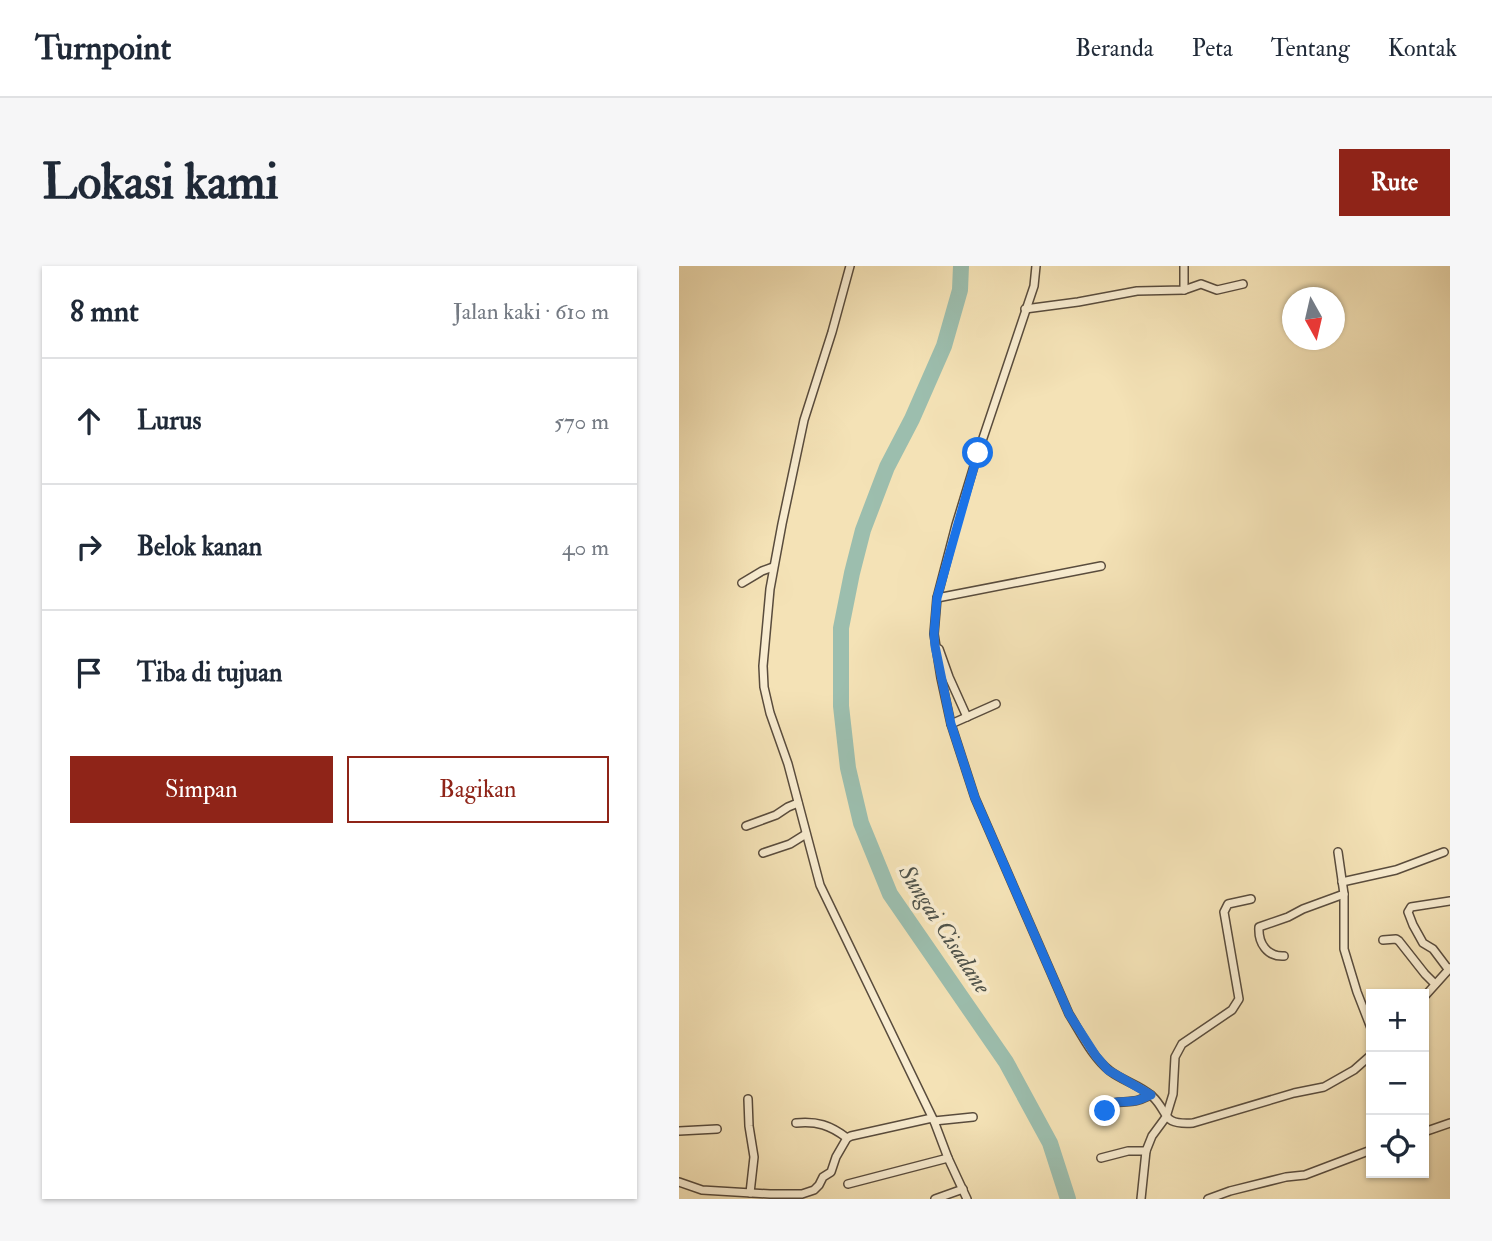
<!DOCTYPE html>
<html lang="id">
<head>
<meta charset="utf-8">
<style>
  body { margin:0; font-family:"IM FELL Double Pica",serif; background:#f6f6f7; color:#1f2937 }
  .controls { position:absolute; right:21px; bottom:21px; display:grid; overflow:hidden; border-radius:0px; box-shadow:0 2px 5px #0004 }
  .controls button { width:63px; height:63px; display:grid; place-items:center; padding:0; border:0; border-bottom:2px solid #e0e1e3; background:#fff; color:#1f2937; font:35px sans-serif }
  .compass { position:absolute; left:603px; top:21px; width:63px; height:63px; border-radius:50%; background:#fff; box-shadow:0 2px 5px #0004; rotate:172deg }
  .stop { position:absolute; width:21px; height:21px; margin:-16px; border:5px solid #1a73e8; border-radius:50%; background:#fff }
  .stop.end { background:#1a73e8; border-color:#fff; box-shadow:0 2px 7px #0008 }
  .list { margin:0; padding:0; list-style:none }
  h2 { display:flex; justify-content:space-between; align-items:center; height:91px; margin:0; padding:0 28px; font-size:30px }
  h2 small { font-size:23px; font-weight:400; color:#747a83 }
  .list li { display:grid; grid-template-columns:46px 1fr auto; gap:21px; align-items:center; box-sizing:border-box; height:126px; padding:0 28px; border-top:2px solid #e0e1e3 }
  .list b { display:block; font-size:26px; white-space:nowrap }
  .list em { font-size:23px; font-style:normal; color:#747a83 }
  .actions { display:flex; gap:14px; padding:21px 28px }
  .actions a { flex:1; padding:16px 0; border:2px solid #8f2418; border-radius:0px; text-align:center; font-size:24px; color:#8f2418 }
  .actions .main { background:#8f2418; color:#fff }
  .icon { flex:none; width:38px; height:38px; fill:none; stroke:currentColor; stroke-width:2; stroke-linecap:round; stroke-linejoin:round }
  .map { position:relative; flex:none; width:771px; height:933px; overflow:hidden; border-radius:0px }
  header { display:flex; align-items:center; gap:42px; box-sizing:border-box; height:98px; padding:0 35px; background:#fff; border-bottom:2px solid #e0e1e3 }
  header strong { font-size:33px }
  nav { display:flex; gap:38px; margin-inline-start:auto; font-size:24px }
  .intro { display:flex; align-items:center; justify-content:space-between; box-sizing:border-box; height:168px; padding:0 42px }
  h1 { margin:0; font-size:49px }
  .button { padding:18px 32px; border-radius:0px; background:#8f2418; color:#fff; font-size:24px; font-weight:700 }
  main { display:flex; gap:42px; padding:0 42px }
  aside { flex:1; background:#fff; border-radius:0px; box-shadow:0 2px 5px #0004 }
  .map>svg:first-child { display:block }
</style>
</head>
<body>
<header>
<strong>Turnpoint</strong>
<nav><a>Beranda</a><a>Peta</a><a>Tentang</a><a>Kontak</a></nav>
</header>
<div class="intro"><h1>Lokasi kami</h1><a class="button">Rute</a></div>
<main>
<aside>
<h2>8 mnt<small>Jalan kaki · 610 m</small></h2>
<ul class="list">
<li><svg class="icon" aria-label="ahead" viewBox="0 0 24 24"><path d="M12 20V5M6 11l6-6 6 6"/></svg><div><b>Lurus</b></div><em>570 m</em></li>
<li><svg class="icon" aria-label="right" viewBox="0 0 24 24"><path d="M7 20v-9h11M14 6l5 5-5 5"/></svg><div><b>Belok kanan</b></div><em>40 m</em></li>
<li><svg class="icon" aria-label="arrive" viewBox="0 0 24 24"><path d="M6 21V4h12l-3 4 3 4H6"/></svg><div><b>Tiba di tujuan</b></div></li>
</ul>
<div class="actions"><a class="main">Simpan</a><a>Bagikan</a></div>
</aside>
<div class="map">
<svg width="771" height="933" viewBox="0 0 771 933">
  <rect width="100%" height="100%" fill="#f4e2b6"/>
  <filter id="stains"><feTurbulence type="fractalNoise" baseFrequency=".00286" numOctaves="4"/><feColorMatrix values="0 0 0 0 .2 0 0 0 0 .09 0 0 0 0 .02 0 0 0 .5 -.17"/></filter>
  <radialGradient id="worn" r=".72"><stop offset=".6" stop-color="#630" stop-opacity="0"/><stop offset="1" stop-color="#630" stop-opacity=".3"/></radialGradient>
  <g fill="none" stroke-linecap="round" stroke-linejoin="round">
    <polyline stroke="#9cbeae" stroke-width="16" points="282,0 281,24 265,80 233,153 208,201 184,264 173,307 162,362 162,440 169,502 182,557 211,628 327,796 371,877 389,933"/>
    <defs>
      <g id="minor">
        <polyline points="171,0 153,66 125,154 103,258 91,323 84,400 85,421 91,447 109,498 141,619 255,855 269,892 288,933"/>
        <path d="M357,0l-2,20 -56,167 -22,72 -19,73 -3,36 7,44 10,46 24,74 94,216c12,19 23,43 41,57 13,10 30,14 42,25 18,17 8,29 41,27l101,-30 30,-6 30,-17 17,-15"/>
        <polyline points="505,24 505,0"/>
        <polyline points="346,43 399,36 458,25 505,24 522,18 538,24 564,18"/>
        <polyline points="63,317 83,305 94,301"/>
        <polyline points="258,332 422,300"/>
        <polyline points="260,383 270,411 288,451"/>
        <polyline points="272,458 317,438"/>
        <polyline points="67,560 97,549 109,541 119,537"/>
        <polyline points="659,586 665,628 665,683 678,726 692,762"/>
        <polyline points="84,587 111,578 127,568"/>
        <polyline points="663,616 717,604 765,586"/>
        <polyline points="704,674 717,673 720,675 746,708 756,718"/>
        <path d="M605,690c-17,1 -26,-13 -25,-29l29,-10 15,-8 41,-15"/>
        <polyline points="769,703 754,683 744,677 734,659 729,646 732,641 771,635"/>
        <polyline points="745,731 771,702"/>
        <polyline points="69,833 70,860 75,891 71,927"/>
        <path d="M430,854l-4,-13c10,-7 17,-4 29,-6 5,0 11,-4 17,-6"/>
        <polyline points="255,855 294,851"/>
        <path d="M117,857c21,-2 34,2 51,15"/>
        <polyline points="0,865 38,863"/>
        <polyline points="745,866 771,857"/>
        <polyline points="422,892 449,885 467,885"/>
        <polyline points="0,916 23,924 91,928 123,928 135,924 140,919 144,911 152,906 157,891 168,872 172,870 253,852"/>
        <polyline points="169,918 269,892"/>
        <polyline points="256,933 284,923"/>
        <polyline points="462,933 467,885 473,870 487,851 494,828 496,791 503,778 553,744 560,733 545,646 549,638 572,633"/>
        <polyline points="529,933 551,925 607,911 626,909 692,884"/>
      </g>
    </defs>
    <use href="#minor" stroke="#594c3d" stroke-width="10"/>
    <use href="#minor" stroke="#f8ecd0" stroke-width="7"/>
  </g>
  <g fill="none" stroke-linecap="round" stroke-linejoin="round">
    <path stroke="#1a73e8" stroke-width="9" d="M299,187l-41,145 -3,36 1,12 16,78 24,74 94,216 27,42 12,14 43,25c-6,2 -12,6 -18,6 -12,2 -17,-2 -28,6v4"/>
  </g>
  <g text-anchor="middle" stroke-width="7" stroke-linejoin="round" paint-order="stroke">
    <g font-size="24" font-style="italic" fill="#4f534b" stroke="#f8ecd0">
      <text transform="translate(266 663) rotate(57)" y="8">Sungai Cisadane</text>
    </g>
  </g>
  <rect width="100%" height="100%" filter="url(#stains)"/>
  <rect width="100%" height="100%" fill="url(#worn)"/>
</svg>
<div class="controls">
<button>+</button>
<button>−</button>
<button><svg class="icon" aria-label="locate" viewBox="0 0 24 24"><circle cx="12" cy="12" r="6"/><path d="M12 2v4M12 18v4M2 12h4M18 12h4"/></svg></button>
</div>
<svg class="compass" viewBox="-18 -18 36 36"><path d="M0-13l5 13h-10z" fill="#e53935"/><path d="M0 13l5-13h-10z" fill="#747a83"/></svg>
<div class="stop" style="left:299px;top:187px"></div>
<div class="stop end" style="left:426px;top:845px"></div>
</div>
</main>
</body>
</html>
